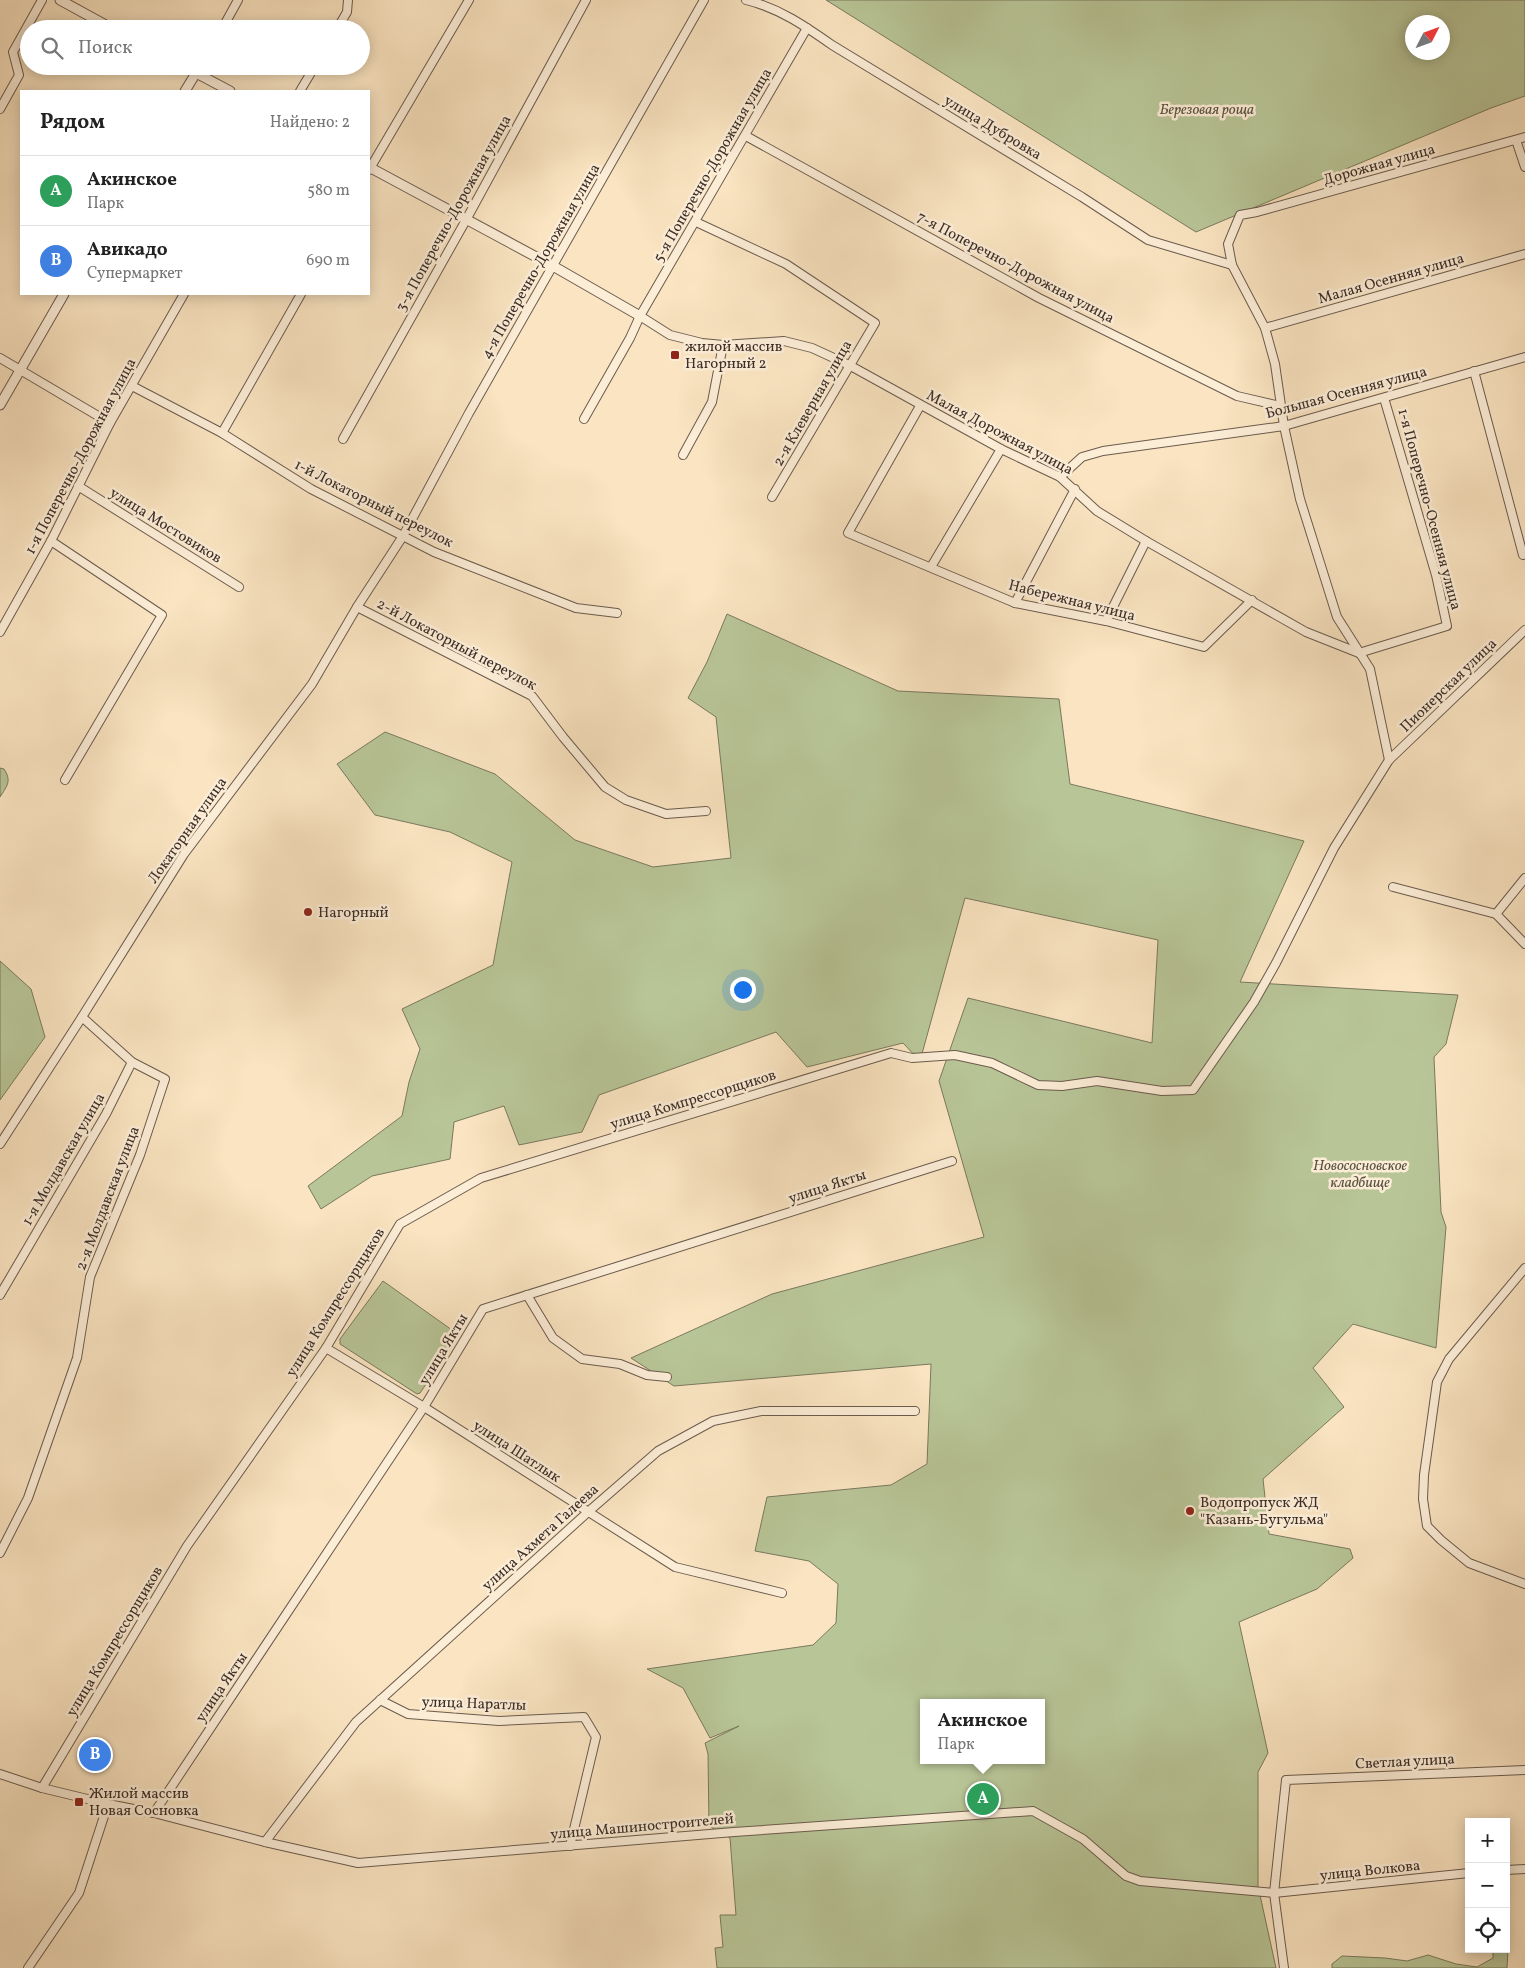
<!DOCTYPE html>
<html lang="ru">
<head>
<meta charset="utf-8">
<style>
  body { margin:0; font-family:Vollkorn,serif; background:#f6f6f6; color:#222 }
  .controls { position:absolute; right:15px; bottom:15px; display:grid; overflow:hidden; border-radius:0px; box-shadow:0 2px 12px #0003 }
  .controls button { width:45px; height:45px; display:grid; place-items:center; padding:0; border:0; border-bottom:1px solid #e0e0e0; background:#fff; color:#222; font:25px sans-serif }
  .compass { position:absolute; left:1405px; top:15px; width:45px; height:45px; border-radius:50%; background:#fff; box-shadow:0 2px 12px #0003; rotate:48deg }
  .you { position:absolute; left:742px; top:989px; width:18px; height:18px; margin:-12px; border:4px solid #fff; border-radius:50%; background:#1a73e8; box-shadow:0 0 0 8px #1a73e833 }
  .badge { display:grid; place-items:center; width:32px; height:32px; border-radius:50%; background:#b45309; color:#fff; font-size:16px; font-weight:700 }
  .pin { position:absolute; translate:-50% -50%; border:2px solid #fff; box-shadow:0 1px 5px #0006 }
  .popup { position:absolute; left:920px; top:1699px; width:125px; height:65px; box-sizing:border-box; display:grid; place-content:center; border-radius:0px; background:#fff; filter:drop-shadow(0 1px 4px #0005); font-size:16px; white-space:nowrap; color:#767676 }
  .popup b { font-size:19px; color:#222 }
  .popup::after { content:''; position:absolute; left:50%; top:100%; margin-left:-10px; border:10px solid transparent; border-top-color:#fff }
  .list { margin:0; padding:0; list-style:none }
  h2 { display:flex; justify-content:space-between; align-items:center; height:65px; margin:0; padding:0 20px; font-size:21px }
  h2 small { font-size:16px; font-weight:400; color:#767676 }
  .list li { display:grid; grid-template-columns:32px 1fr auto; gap:15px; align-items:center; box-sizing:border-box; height:70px; padding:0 20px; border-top:1px solid #e0e0e0 }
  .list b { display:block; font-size:19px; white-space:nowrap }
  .list p { margin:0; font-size:16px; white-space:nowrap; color:#767676 }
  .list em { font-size:16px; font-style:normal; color:#767676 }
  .icon { flex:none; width:28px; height:28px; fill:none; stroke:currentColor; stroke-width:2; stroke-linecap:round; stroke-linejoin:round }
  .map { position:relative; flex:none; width:1525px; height:1968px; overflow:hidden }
  .search { position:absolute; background:#fff; box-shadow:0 2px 12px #0003; left:20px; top:20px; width:350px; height:55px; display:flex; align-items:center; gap:12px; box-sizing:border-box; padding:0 18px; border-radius:28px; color:#767676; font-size:19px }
  .panel { position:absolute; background:#fff; box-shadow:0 2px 12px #0003; left:20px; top:90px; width:350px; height:205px; border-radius:0px }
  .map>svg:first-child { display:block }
</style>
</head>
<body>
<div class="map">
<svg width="1525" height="1968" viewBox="0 0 1525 1968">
  <rect width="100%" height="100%" fill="#fae4c1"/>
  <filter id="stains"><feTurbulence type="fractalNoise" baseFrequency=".004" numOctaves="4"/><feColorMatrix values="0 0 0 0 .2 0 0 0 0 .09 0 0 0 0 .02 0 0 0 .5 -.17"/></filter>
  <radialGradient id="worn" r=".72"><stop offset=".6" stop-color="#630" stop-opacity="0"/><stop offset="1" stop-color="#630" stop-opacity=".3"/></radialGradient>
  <g fill="#b8c597" stroke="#7a795e" fill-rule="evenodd">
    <path d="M826,0h699v96l-34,12 -295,124zM1412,22h30v30h-30z"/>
    <path d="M727,614l171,77 161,8 11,85 234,57 -64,141 218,13 -12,49 -12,13 7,155 5,15 -10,121 -83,-24 -40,44 31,39 -81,72 6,55 81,15 3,9 -36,31 -78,33 29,131 -10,19v114l18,82h-559l-2,-20 8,-1 -3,-32h16l-6,-77 -21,-12 -1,-72 -3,-11 34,-17 -29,12 -27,-50 -36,-19 166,-24 23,-22 2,-39 -29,-23 -54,-10 12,-54 124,-12 36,-21 4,-100 -257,22 -43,-28 141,-64 212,-57 -45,-156 29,-83 184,45 6,-103 -193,-42 -45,163 -17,-18 -96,24 -31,-35 -177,63 -17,37 -63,13 -15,-39 -50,16 -4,37 -78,17 -51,33 -13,-23 94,-70 7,-34 11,-33 -18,-40 91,-44 19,-103 -62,-30 -75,-17 -38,-51 48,-32 110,42 80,66 78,27 78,-9 -15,-141 -28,-19 19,-36zM924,1703h118v57h-118z"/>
    <path d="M0,768l4,1c8,12 3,17 -4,28z"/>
    <polygon points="0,961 31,989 45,1037 0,1100"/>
    <polygon points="383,1281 459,1335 420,1393 417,1394 340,1344 340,1339"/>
    <polygon points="1506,1944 1508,1949 1507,1968 1332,1968 1332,1964 1342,1956 1385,1958 1407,1961 1428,1955 1456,1964 1477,1967 1493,1958 1493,1949 1506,1949"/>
  </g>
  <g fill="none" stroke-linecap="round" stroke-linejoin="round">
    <defs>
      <g id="minor">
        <path d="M746,0c33,8 59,26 86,45l250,152 66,43 84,25"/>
        <polyline points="222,29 238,0"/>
        <polyline points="337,29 347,12 348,0"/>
        <polyline points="300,91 315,66"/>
        <polyline points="0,109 19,75 13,52 42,0"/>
        <polyline points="746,136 1039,298 1237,396 1280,406"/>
        <polyline points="1516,140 1525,167"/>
        <polyline points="369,170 469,0"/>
        <polyline points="696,222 786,264 875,323 772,497"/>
        <polyline points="640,316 670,335 702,343 723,345 784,341 812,348 849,365 1001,449 1060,477 1097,511 1146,541 1306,632 1359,653"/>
        <polyline points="1265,328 1525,254"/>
        <polyline points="0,358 110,423"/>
        <polyline points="1474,371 1523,555"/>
        <polyline points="132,386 222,433 311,489 434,552 576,608 617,613"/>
        <polyline points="920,406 848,533 1015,603 1106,621 1204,647 1252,600"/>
        <polyline points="584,419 630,338 640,316 807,28"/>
        <polyline points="222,433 301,294"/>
        <polyline points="343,439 466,220 586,0"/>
        <polyline points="683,455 712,402 723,345"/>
        <polyline points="1060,477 1082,457 1103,451 1284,426 1525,357"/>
        <polyline points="78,486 239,587"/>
        <polyline points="51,541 162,615 65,780"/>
        <polyline points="931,567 1001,449"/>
        <polyline points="1015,603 1075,489"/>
        <polyline points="357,607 532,696 563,737 605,787 626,800 666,814 706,811"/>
        <polyline points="1106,621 1146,541"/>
        <polyline points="0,632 51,541 110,423 184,294"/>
        <polyline points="1359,653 1447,626 1436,575 1384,398"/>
        <polyline points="1389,760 1370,669 1337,617 1300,499 1284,426 1275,364 1265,328 1232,265 1228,244 1240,215 1257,212 1525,137"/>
        <polyline points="1393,887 1496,914 1525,944"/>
        <polyline points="1496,914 1525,878"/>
        <polyline points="0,1144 82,1017 184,854 312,684 357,607 403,536 469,413 704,0"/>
        <polyline points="1525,1268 1449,1359 1437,1382 1424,1475 1423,1499 1427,1526 1441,1540 1469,1563 1525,1584"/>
        <polyline points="0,1295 106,1114 132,1062"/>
        <polyline points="527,1295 553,1338 582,1359 620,1364 647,1375 667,1377"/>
        <polyline points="326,1348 424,1407 675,1567 782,1593"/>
        <polyline points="0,1553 28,1498 77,1358 90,1277 140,1155 165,1079 132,1062 82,1017"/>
        <polyline points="380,1700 408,1714 499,1721 584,1717 596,1737 570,1846"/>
        <polyline points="0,1774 42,1788 108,1804 154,1813 265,1842 358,1863 734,1832 1033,1811 1083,1839 1126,1876 1140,1881 1274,1893 1469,1873"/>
        <polyline points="42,1788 187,1546 326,1348 400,1224 481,1178 891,1053 912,1058 955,1055 992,1063 1038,1085 1062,1086 1097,1081 1162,1091 1193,1090 1254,1002 1276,963 1334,848 1389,760 1525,630"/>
        <polyline points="154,1813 424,1407 483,1309 952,1161"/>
        <polyline points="265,1842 356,1722 588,1512 658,1451 713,1421 761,1411 915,1411"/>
        <polyline points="1506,1870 1525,1869"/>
        <polyline points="28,1968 79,1893 108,1804"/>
        <polyline points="1284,1968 1274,1893 1286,1780 1525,1770"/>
      </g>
      <g id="tertiary">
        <polyline points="60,0 113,29"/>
        <polyline points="183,66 230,91"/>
        <polyline points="185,91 196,73"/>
        <polyline points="369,167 553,266 640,316"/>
        <polyline points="0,405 64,294"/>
      </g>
    </defs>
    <use href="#minor" stroke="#6b5b4d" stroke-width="10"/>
    <use href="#tertiary" stroke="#6b5b4d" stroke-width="11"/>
    <use href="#minor" stroke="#fcedd7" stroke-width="8"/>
    <use href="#tertiary" stroke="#fcedd7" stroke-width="9"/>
  </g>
  <g fill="#8f2418" stroke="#fcedd7" stroke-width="2">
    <rect x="670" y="350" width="10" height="10" rx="2.5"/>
    <circle cx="308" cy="912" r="5"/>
    <circle cx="1190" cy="1511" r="5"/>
    <rect x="74" y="1797" width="10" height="10" rx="2.5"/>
  </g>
  <g text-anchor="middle" stroke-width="5" stroke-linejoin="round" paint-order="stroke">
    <g font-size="15" font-style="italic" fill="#5a5342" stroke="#fcedd7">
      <text x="1207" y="114">Березовая роща</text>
      <text x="1360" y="1170">Новососновское<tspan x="1360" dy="17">кладбище</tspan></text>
    </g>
    <g font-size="15" fill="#3b2d26" stroke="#fcedd7">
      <text transform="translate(993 127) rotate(31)" y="5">улица Дубровка</text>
      <text transform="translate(1379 164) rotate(-16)" y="5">Дорожная улица</text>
      <text transform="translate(712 165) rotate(-60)" y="5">5-я Поперечно-Дорожная улица</text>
      <text transform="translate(453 213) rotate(-61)" y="5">3-я Поперечно-Дорожная улица</text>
      <text transform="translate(540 261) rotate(-60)" y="5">4-я Поперечно-Дорожная улица</text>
      <text transform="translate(1016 267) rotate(28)" y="5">7-я Поперечно-Дорожная улица</text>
      <text transform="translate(1391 278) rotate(-16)" y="5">Малая Осенняя улица</text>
      <text transform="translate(1346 392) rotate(-15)" y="5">Большая Осенняя улица</text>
      <text transform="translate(812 403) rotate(-60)" y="5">2-я Клеверная улица</text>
      <text transform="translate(1000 432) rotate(28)" y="5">Малая Дорожная улица</text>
      <text transform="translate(80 456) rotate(-62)" y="5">1-я Поперечно-Дорожная улица</text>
      <text transform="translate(374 503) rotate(27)" y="5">1-й Локаторный переулок</text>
      <text transform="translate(1430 509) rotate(75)" y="5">1-я Поперечно-Осенняя улица</text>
      <text transform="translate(166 525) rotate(32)" y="5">улица Мостовиков</text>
      <text transform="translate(1072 600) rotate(14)" y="5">Набережная улица</text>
      <text transform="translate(457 644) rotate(28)" y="5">2-й Локаторный переулок</text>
      <text transform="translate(1448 685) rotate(-44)" y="5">Пионерская улица</text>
      <text transform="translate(187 830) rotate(-55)" y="5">Локаторная улица</text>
      <text transform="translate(693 1099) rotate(-17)" y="5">улица Компрессорщиков</text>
      <text transform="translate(63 1159) rotate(-60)" y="5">1-я Молдавская улица</text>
      <text transform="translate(827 1186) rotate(-18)" y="5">улица Якты</text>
      <text transform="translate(107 1198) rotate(-69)" y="5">2-я Молдавская улица</text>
      <text transform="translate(335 1302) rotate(-58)" y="5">улица Компрессорщиков</text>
      <text transform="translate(443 1349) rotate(-59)" y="5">улица Якты</text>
      <text transform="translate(517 1451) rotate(33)" y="5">улица Шатлык</text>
      <text transform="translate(540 1537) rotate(-42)" y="5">улица Ахмета Галеева</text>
      <text transform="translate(114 1641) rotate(-59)" y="5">улица Компрессорщиков</text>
      <text transform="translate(221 1687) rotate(-56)" y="5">улица Якты</text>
      <text transform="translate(474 1703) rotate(2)" y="5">улица Наратлы</text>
      <text transform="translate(1405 1761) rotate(-3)" y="5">Светлая улица</text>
      <text transform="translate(642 1826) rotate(-5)" y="5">улица Машиностроителей</text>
      <text transform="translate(1370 1870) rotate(-6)" y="5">улица Волкова</text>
    </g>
    <g font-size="15" fill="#3b2d26" stroke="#fcedd7" text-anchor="start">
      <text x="685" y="351">жилой массив<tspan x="685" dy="17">Нагорный 2</tspan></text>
      <text x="318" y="917">Нагорный</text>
      <text x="1200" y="1507">Водопропуск ЖД<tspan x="1200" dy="17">"Казань-Бугульма"</tspan></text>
      <text x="89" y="1798">Жилой массив<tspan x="89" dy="17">Новая Сосновка</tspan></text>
    </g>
  </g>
  <rect width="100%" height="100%" filter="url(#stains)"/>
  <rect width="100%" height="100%" fill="url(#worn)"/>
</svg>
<div class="controls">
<button>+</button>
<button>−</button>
<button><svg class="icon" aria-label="locate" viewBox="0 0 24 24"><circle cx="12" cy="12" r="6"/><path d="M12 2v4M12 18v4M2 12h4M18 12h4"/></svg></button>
</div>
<svg class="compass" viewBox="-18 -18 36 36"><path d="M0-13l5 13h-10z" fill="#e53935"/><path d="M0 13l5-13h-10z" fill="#767676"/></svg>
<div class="you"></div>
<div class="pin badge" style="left:983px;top:1799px;background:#2e9e5b">A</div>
<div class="popup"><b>Акинское</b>Парк</div>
<div class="pin badge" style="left:95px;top:1755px;background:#3f7fe0">B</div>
<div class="search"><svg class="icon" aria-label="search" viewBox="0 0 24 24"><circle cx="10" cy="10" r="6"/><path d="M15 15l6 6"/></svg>Поиск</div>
<section class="panel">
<h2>Рядом<small>Найдено: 2</small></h2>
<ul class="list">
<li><span class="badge" style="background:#2e9e5b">A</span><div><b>Акинское</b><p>Парк</p></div><em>580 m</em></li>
<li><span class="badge" style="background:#3f7fe0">B</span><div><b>Авикадо</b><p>Супермаркет</p></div><em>690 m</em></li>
</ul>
</section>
</div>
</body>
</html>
